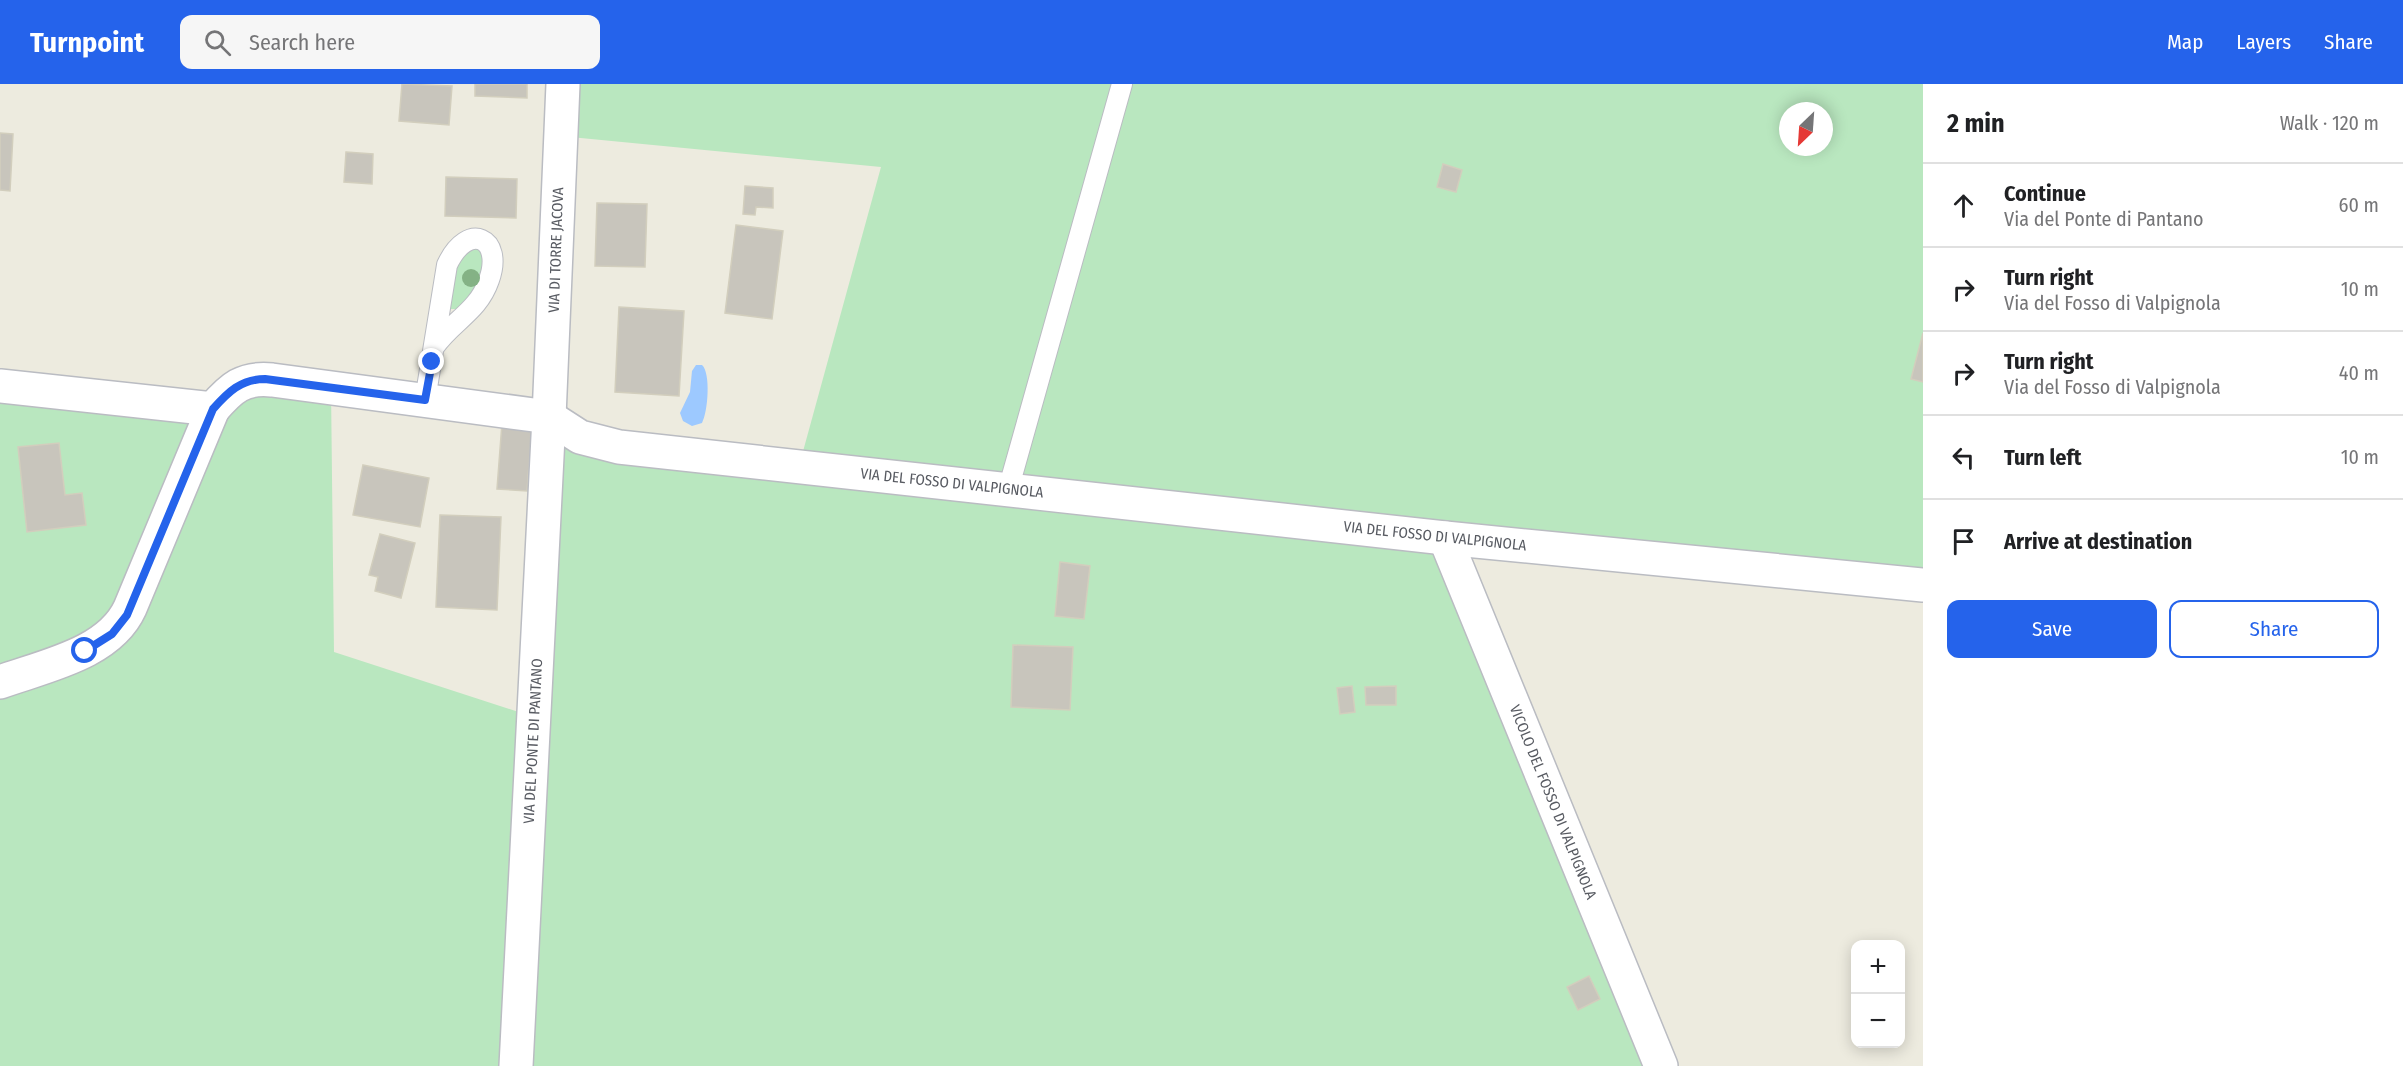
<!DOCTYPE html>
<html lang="en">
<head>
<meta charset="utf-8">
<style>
  body { margin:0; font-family:"Fira Sans Condensed",sans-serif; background:#f6f6f6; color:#202124 }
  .controls { position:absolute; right:18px; bottom:18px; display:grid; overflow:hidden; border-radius:12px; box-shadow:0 3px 15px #0003 }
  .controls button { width:54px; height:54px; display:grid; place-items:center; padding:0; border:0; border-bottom:2px solid #e0e0e0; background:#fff; color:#202124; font:30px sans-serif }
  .compass { position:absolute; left:1779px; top:18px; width:54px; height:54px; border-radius:50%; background:#fff; box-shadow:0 3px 15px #0003; rotate:205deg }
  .stop { position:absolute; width:18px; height:18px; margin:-14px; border:4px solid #2563eb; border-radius:50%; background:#fff }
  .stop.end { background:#2563eb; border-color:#fff; box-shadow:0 2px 6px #0008 }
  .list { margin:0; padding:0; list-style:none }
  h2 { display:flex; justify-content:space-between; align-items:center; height:78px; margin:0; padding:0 24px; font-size:26px }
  h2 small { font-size:20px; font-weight:400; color:#757577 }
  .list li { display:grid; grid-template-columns:39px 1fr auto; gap:18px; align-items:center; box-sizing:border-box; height:84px; padding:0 24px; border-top:2px solid #e0e0e0 }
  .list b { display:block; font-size:22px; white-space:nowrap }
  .list p { margin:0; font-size:20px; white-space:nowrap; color:#757577 }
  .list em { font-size:20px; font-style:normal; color:#757577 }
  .actions { display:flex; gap:12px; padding:18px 24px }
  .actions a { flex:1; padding:14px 0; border:2px solid #2563eb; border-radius:12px; text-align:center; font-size:21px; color:#2563eb }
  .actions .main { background:#2563eb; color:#fff }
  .icon { flex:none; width:33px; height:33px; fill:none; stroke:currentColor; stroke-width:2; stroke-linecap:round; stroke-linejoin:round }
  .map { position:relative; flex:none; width:1923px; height:982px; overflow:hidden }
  header { display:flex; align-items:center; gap:36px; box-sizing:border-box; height:84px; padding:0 30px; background:#2563eb; color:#fff }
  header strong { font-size:28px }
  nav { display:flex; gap:33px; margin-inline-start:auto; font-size:21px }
  .search { width:420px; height:54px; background:#f6f6f6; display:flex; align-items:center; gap:15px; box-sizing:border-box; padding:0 21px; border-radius:12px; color:#757577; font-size:22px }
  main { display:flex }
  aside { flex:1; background:#fff }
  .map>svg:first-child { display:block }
</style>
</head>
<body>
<header>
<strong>Turnpoint</strong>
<div class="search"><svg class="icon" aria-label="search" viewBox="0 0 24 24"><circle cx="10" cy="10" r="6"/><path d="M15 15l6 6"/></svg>Search here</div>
<nav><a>Map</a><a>Layers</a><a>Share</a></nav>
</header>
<main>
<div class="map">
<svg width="1923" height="982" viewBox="0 0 1923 982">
  <rect width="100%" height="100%" fill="#edebdf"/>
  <g fill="#b9e7bf" fill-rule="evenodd">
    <path d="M563,0h1360v501l-478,-47 216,528h-1661v-679l213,22 59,-29 59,8 3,264 200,65 15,-300 250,49 82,-299 -321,-31zM1788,27h36v36h-36z"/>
    <path d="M469,163l12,1c9,25 -7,43 -23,61h-8l-1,-33z"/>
  </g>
  <path fill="#9dc9ff" d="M696,281h6c9,8 6,47 0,58l-10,3 -9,-5 -3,-8 10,-21 2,-21z"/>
  <g fill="#c8c5bc" stroke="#d2cebd" stroke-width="1.5">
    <polygon points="402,0 452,2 449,41 399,37"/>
    <polygon points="475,0 527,0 527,14 475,12"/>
    <polygon points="0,49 13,50 10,107 0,106"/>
    <polygon points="346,68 373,70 372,100 344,98"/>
    <polygon points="1443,80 1462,86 1456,108 1437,103"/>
    <polygon points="446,93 517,95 516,134 445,132"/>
    <polygon points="745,102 773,104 773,124 756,123 755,131 743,130"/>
    <polygon points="597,119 647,120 645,183 595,182"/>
    <polygon points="736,141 783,147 772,235 725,229"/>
    <polygon points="619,223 684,227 679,312 615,308"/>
    <polygon points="1923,249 1923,298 1911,295"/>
    <polygon points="502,339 532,341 527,407 497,405"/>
    <polygon points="59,359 65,411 82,409 86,441 27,448 18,363"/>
    <polygon points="363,381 429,394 420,443 353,431"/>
    <polygon points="440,431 501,433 497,526 436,523"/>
    <polygon points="380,450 415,459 401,514 375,507 378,493 369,491"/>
    <polygon points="1060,478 1090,482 1084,535 1055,532"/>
    <polygon points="1013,561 1073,563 1070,626 1011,623"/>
    <polygon points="1352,602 1355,628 1340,630 1337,604"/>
    <polygon points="1396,602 1396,621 1366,621 1365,603"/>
    <polygon points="1589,892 1600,915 1578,926 1567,903"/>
  </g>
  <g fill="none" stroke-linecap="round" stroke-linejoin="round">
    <defs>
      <g id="lane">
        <path d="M425,316l22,-135c21,-45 57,-27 42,15 -11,32 -37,41 -55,67"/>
        <polyline points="1008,406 1122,0"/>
      </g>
      <g id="street">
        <path d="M0,302l213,23c18,-21 30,-32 59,-29l277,37 31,20 39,10 826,91 478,47"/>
        <polyline points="1445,454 1661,982"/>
        <path d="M0,598c44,-16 109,-28 130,-74l83,-199"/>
        <polyline points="516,982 549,333 563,0"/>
      </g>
    </defs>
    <use href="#lane" stroke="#babcc2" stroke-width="22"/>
    <use href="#street" stroke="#babcc2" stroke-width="36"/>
    <use href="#lane" stroke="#fff" stroke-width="20"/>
    <use href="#street" stroke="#fff" stroke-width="33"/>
  </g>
  <circle fill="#84b285" cx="471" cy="194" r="9"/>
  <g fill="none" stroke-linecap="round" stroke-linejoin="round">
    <path stroke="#2563eb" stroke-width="8" d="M85,567l27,-17 15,-19 86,-206c15,-17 28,-30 52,-30l160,21 7,-38"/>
  </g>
  <g text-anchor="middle" stroke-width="4.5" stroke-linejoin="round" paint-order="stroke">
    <g font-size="15" fill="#585b62" stroke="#fff">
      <text transform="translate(556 166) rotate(-88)" y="5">VIA DI TORRE JACOVA</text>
      <text transform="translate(952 399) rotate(6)" y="5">VIA DEL FOSSO DI VALPIGNOLA</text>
      <text transform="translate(1435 452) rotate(6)" y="5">VIA DEL FOSSO DI VALPIGNOLA</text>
      <text transform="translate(533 657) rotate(-87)" y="5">VIA DEL PONTE DI PANTANO</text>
      <text transform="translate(1553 718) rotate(68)" y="5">VICOLO DEL FOSSO DI VALPIGNOLA</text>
    </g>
  </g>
</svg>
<div class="controls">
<button>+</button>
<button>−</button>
</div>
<svg class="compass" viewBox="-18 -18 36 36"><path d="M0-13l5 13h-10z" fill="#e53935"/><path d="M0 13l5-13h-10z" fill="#757577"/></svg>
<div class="stop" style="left:85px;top:567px"></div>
<div class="stop end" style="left:432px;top:278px"></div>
</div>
<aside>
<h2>2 min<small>Walk · 120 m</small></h2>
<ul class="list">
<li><svg class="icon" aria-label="ahead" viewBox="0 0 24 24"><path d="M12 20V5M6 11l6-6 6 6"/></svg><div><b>Continue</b><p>Via del Ponte di Pantano</p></div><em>60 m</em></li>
<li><svg class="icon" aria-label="right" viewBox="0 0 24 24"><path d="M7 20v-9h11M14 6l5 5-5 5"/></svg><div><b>Turn right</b><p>Via del Fosso di Valpignola</p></div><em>10 m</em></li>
<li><svg class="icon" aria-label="right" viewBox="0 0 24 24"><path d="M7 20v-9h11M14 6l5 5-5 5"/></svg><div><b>Turn right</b><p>Via del Fosso di Valpignola</p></div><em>40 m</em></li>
<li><svg class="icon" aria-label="left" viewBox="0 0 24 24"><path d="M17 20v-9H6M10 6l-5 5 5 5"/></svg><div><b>Turn left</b></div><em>10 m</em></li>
<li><svg class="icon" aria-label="arrive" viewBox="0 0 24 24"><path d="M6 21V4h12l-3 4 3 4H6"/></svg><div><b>Arrive at destination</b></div></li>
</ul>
<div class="actions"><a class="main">Save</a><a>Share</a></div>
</aside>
</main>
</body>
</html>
